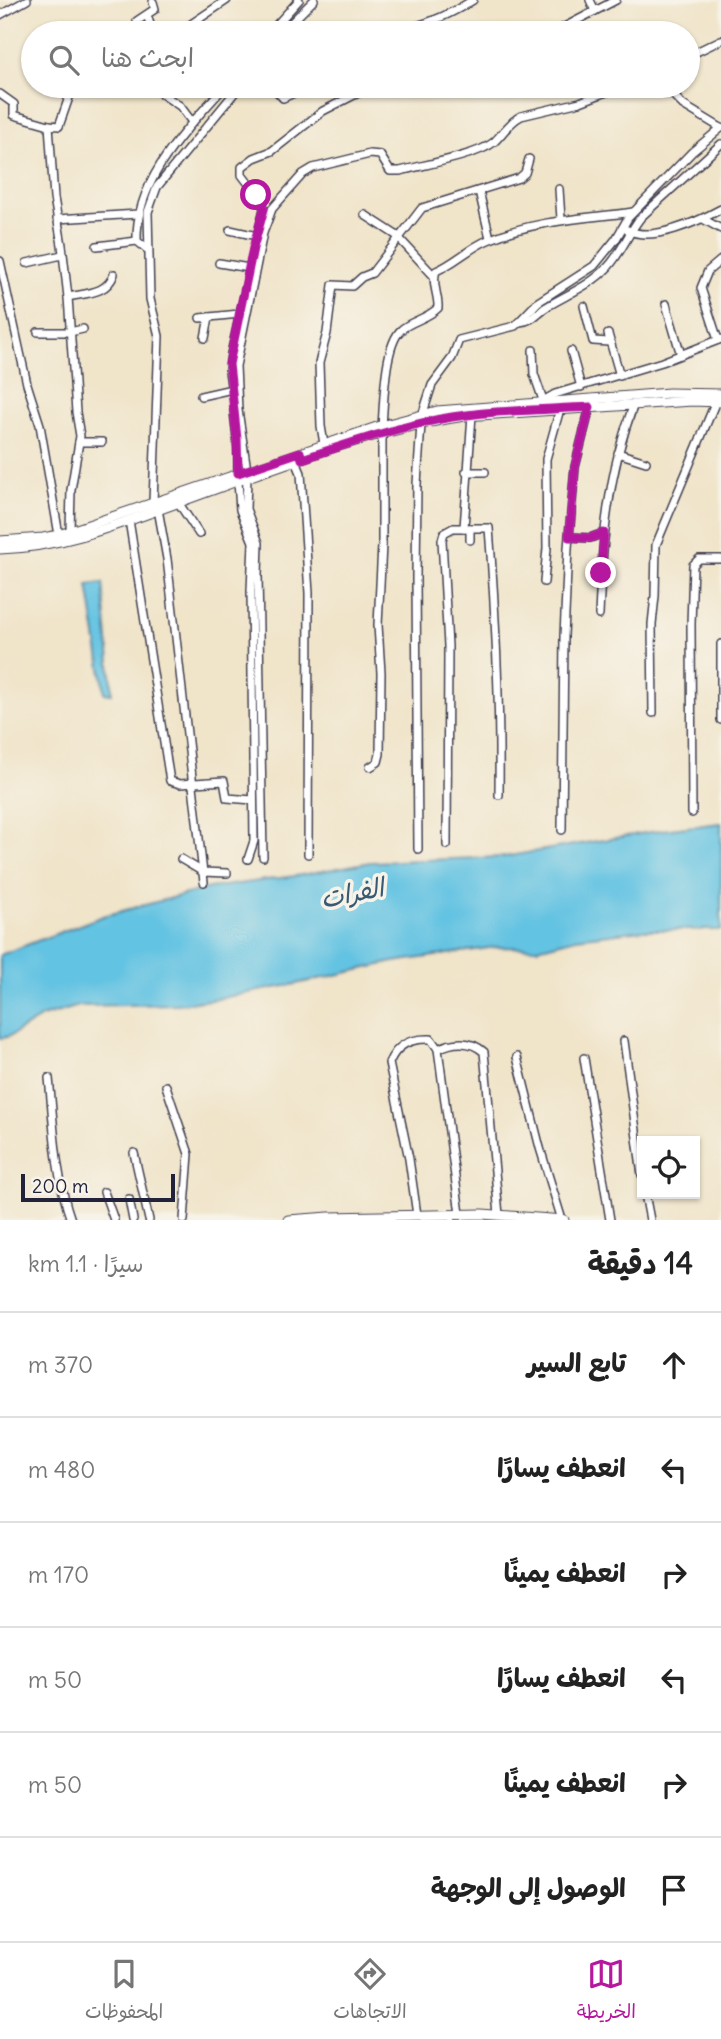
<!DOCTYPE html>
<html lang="ar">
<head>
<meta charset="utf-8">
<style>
  body { margin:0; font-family:Delius,"Playpen Sans Arabic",sans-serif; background:#f2f2f2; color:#222; direction:rtl }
  .controls { position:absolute; right:21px; bottom:21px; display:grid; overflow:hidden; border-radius:0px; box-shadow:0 2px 5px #0004 }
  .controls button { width:63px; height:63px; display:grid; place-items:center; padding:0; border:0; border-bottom:2px solid #e0e0e0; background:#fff; color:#222; font:35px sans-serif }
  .scale { position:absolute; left:21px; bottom:18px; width:154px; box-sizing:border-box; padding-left:7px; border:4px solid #22223b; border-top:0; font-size:19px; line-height:24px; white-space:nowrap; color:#22223b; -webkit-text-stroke:5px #f7f3e8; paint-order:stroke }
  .stop { position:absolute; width:21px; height:21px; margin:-16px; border:5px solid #b5179e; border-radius:50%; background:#fff }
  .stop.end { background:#b5179e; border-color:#fff; box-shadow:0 2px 7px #0008 }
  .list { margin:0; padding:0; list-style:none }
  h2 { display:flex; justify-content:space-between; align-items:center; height:91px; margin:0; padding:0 28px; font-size:30px }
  h2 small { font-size:23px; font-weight:400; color:#767676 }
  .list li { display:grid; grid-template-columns:46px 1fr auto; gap:21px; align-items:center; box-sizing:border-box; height:105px; padding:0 28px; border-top:2px solid #e0e0e0 }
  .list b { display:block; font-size:26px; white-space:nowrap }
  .list em { font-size:23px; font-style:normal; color:#767676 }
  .icon { flex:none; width:38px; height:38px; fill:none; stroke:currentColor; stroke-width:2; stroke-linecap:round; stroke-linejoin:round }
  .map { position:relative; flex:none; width:721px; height:1220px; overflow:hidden; direction:ltr }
  .search { position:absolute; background:#fff; box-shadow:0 2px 5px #0004; left:21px; right:21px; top:21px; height:77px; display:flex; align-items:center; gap:18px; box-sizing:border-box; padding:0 24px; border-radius:38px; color:#767676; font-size:26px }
  .sheet { height:721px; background:#fff }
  nav { display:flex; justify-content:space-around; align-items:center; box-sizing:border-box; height:98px; border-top:2px solid #e0e0e0; background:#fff; font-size:19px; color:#767676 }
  nav a { display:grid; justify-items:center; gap:4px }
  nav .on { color:#b5179e }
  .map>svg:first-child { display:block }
</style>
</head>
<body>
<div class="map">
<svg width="721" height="1220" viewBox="0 0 721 1220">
  <rect width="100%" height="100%" fill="#f7f3e8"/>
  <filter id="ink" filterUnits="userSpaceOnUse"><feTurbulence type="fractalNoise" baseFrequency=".0143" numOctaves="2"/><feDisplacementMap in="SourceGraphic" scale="14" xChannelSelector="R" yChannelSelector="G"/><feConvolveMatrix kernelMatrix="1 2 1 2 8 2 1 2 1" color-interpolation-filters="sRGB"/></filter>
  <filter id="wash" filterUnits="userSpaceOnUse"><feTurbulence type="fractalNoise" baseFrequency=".00686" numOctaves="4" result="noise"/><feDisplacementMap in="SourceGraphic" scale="28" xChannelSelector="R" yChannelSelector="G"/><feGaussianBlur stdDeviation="1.57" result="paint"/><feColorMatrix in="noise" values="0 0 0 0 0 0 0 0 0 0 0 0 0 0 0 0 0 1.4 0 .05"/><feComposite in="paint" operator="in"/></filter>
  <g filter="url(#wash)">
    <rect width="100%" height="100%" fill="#f0e4c9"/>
    <g fill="#63c3e2" stroke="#42728e" stroke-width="2">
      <polygon points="103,583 112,685 112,694 105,693 88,585"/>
      <polygon points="721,823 721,930 643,930 576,938 538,948 496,947 394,962 296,984 210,1000 177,1004 79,1006 42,1017 12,1035 0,1039 0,955 103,916 209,888 295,876 370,862 503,857 662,830"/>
    </g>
  </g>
  <g filter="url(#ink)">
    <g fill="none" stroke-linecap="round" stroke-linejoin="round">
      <defs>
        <g id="minor">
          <polyline points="590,0 595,11"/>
          <polyline points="0,15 27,0"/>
          <polyline points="147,15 153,33"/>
          <polyline points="137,21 155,9 153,2"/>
          <polyline points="178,33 227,0"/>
          <polyline points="269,33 299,0"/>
          <polyline points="281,33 314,0"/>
          <path d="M375,33c11,-7 24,-3 37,-6 22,-5 42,-15 61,-27"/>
          <polyline points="553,33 616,0"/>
          <polyline points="688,56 721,40"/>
          <polyline points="150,86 180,106 192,122"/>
          <polyline points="272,86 283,98 309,86"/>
          <polyline points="0,94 14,104 14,115 49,125 54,198 62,245 68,297 76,412 80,436 71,490 70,531"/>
          <polyline points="672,94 683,105 721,128"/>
          <polyline points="49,125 59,126 73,86"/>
          <polyline points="559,189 561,219"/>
          <polyline points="479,191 490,238"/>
          <polyline points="365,215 396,235 434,276"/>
          <polyline points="57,219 138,214"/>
          <polyline points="703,219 721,229"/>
          <polyline points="230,230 257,236"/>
          <path d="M628,230c24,13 71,-9 93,-21"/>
          <polyline points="97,246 137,241"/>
          <path d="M148,250l-11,-9c-2,-62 50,-112 88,-155"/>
          <polyline points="0,261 27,384 40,425 59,535"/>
          <polyline points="27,263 62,255"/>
          <polyline points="219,263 249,268"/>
          <path d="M68,297c19,-4 39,-3 46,-23"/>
          <polyline points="666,304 681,355"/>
          <polyline points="584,306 593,341 609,342"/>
          <polyline points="200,318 239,314"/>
          <path d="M520,322c14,-1 17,-10 28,-16 20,-12 43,-21 60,-39 14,-15 20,-34 33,-50l80,-73"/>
          <polyline points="38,332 70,332 83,329"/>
          <polyline points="608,334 620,376"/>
          <polyline points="205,338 209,317"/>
          <polyline points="718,340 701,288 708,271 721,260"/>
          <polyline points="533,350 534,374 543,400"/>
          <polyline points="571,351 581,387"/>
          <polyline points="232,392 229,371 231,354 264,209 262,201 242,175 242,167 254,158 272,151 323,111 368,88 378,86"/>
          <polyline points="201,396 232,389"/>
          <polyline points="541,402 555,394 662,362 721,339"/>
          <polyline points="234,411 238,448 238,473"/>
          <polyline points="422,416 432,385 452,358 459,340 515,326 538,302 594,266 616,239 628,218 692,152 721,128"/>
          <path d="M382,426c2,-23 2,-80 19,-96 9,-9 26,-11 37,-22 1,-12 -7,-25 -2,-37 19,-8 33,-23 52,-31 46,-20 96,-21 145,-28"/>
          <polyline points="79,442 102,442"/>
          <polyline points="324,444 321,426 319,363 327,333 333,285 352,286 362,277 372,273 422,208 519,178 525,173 529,159"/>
          <polyline points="618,453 646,462"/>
          <polyline points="296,461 301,473 309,593 308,854"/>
          <path d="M247,470l-9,-60 -2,-44 27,-133 9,-24 31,-35 10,-6 57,-14 10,1 10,16h10c22,-6 77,-15 94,-29 9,-8 15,-20 27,-26l59,-14 42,-16"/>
          <polyline points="466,472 485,472"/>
          <polyline points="247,478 246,509 259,543 258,575 263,857"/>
          <polyline points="238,481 240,510 253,542 251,591 254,841 248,859"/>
          <polyline points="178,502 199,534"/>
          <polyline points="153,503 159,336 150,299 148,212 157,187 240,86"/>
          <polyline points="158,509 167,559 204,882"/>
          <polyline points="129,520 170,781 180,784 224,781 227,798 253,800"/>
          <polyline points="464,528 472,415"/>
          <polyline points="569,537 590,538 604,533"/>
          <polyline points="470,540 470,528"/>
          <polyline points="544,582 547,548 546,459 560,409"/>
          <path d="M599,615c3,-72 9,-143 35,-211"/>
          <polyline points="721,644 721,720"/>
          <polyline points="653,713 652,624 655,596 656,545 716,401"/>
          <polyline points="370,767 378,762 380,754 381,673 378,625 382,545 382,434"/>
          <polyline points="692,813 691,624 693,565 699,559 721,559"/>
          <polyline points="562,830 564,636 568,548 575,467 590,407"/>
          <path d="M447,845l1,-199 -6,-106 2,-7 9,-5h36c7,90 11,177 10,267"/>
          <polyline points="418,849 416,577 417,484 421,424"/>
          <polyline points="181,859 203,872 227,873"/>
          <polyline points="624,1041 642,1175"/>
          <path d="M438,1049c15,-8 33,-9 46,3l15,163"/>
          <polyline points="517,1057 540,1148 562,1220"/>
          <polyline points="584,1058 610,1220"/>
          <path d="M49,1078c5,48 6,97 22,142"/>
          <polyline points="166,1086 189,1154 184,1220"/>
          <polyline points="134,1153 149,1220"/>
          <polyline points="104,1192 114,1220"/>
          <polyline points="645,1194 650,1220"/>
          <polyline points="129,1199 133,1220"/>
          <path d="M417,1215l-8,-56 -20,-96c8,-19 22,-25 42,-24l7,10 22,165"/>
        </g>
        <g id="major">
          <polyline points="0,541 43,538 59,535 377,427 437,411 669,393 721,394"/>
          <path d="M0,549c66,-2 124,-27 185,-49 91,-33 184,-70 280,-84l227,-15 29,1"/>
          <polyline points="288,1220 329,1217 482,1214 564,1220"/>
        </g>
      </defs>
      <use href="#minor" stroke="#413f50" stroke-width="10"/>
      <use href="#major" stroke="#413f50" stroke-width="11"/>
      <use href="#minor" stroke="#fff" stroke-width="7"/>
      <use href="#major" stroke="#fff" stroke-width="9"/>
    </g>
  </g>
  <g fill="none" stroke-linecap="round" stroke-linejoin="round" filter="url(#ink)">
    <path stroke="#b5179e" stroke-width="9" d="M256,195l6,6 2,8 -11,39 -24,116 8,75 1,34 62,-21 2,7c46,-15 92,-31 139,-40 49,-9 100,-9 149,-12l-15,60 -6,70 21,1 14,-5 -3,40"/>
  </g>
  <g text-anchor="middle" stroke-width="7" stroke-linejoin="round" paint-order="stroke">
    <g font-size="26" font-style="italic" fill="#395a75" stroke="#f7f3e8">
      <text transform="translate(352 893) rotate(-11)" y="9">الفرات</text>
    </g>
  </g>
</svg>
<div class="controls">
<button><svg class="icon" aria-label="locate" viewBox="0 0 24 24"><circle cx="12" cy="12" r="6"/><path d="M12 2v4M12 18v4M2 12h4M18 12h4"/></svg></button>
</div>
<div class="scale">200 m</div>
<div class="stop" style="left:256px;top:195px"></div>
<div class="stop end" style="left:601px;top:573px"></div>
<div class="search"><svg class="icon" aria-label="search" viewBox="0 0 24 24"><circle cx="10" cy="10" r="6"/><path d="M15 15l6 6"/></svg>ابحث هنا</div>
</div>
<section class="sheet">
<h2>14 دقيقة<small>سيرًا · 1.1 km</small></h2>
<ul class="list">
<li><svg class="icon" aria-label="ahead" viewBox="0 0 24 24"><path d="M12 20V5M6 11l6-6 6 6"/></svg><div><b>تابع السير</b></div><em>370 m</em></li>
<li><svg class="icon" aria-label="left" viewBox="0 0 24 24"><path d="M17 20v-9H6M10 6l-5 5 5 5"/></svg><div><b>انعطف يسارًا</b></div><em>480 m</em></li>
<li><svg class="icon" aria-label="right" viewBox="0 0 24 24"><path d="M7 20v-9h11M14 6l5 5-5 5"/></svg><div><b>انعطف يمينًا</b></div><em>170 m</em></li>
<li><svg class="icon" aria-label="left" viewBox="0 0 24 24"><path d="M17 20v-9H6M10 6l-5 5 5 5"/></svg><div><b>انعطف يسارًا</b></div><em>50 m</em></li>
<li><svg class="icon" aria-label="right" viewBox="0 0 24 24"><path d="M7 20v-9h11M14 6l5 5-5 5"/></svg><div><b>انعطف يمينًا</b></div><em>50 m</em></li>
<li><svg class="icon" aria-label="arrive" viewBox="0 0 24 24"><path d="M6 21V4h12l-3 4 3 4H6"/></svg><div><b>الوصول إلى الوجهة</b></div></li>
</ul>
</section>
<nav>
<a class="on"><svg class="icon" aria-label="map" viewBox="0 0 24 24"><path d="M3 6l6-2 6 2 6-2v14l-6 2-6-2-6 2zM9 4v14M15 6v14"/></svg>الخريطة</a>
<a><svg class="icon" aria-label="directions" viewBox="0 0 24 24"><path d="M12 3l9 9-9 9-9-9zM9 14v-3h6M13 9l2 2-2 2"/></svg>الاتجاهات</a>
<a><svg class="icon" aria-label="saved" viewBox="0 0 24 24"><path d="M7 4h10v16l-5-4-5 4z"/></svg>المحفوظات</a>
</nav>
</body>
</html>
